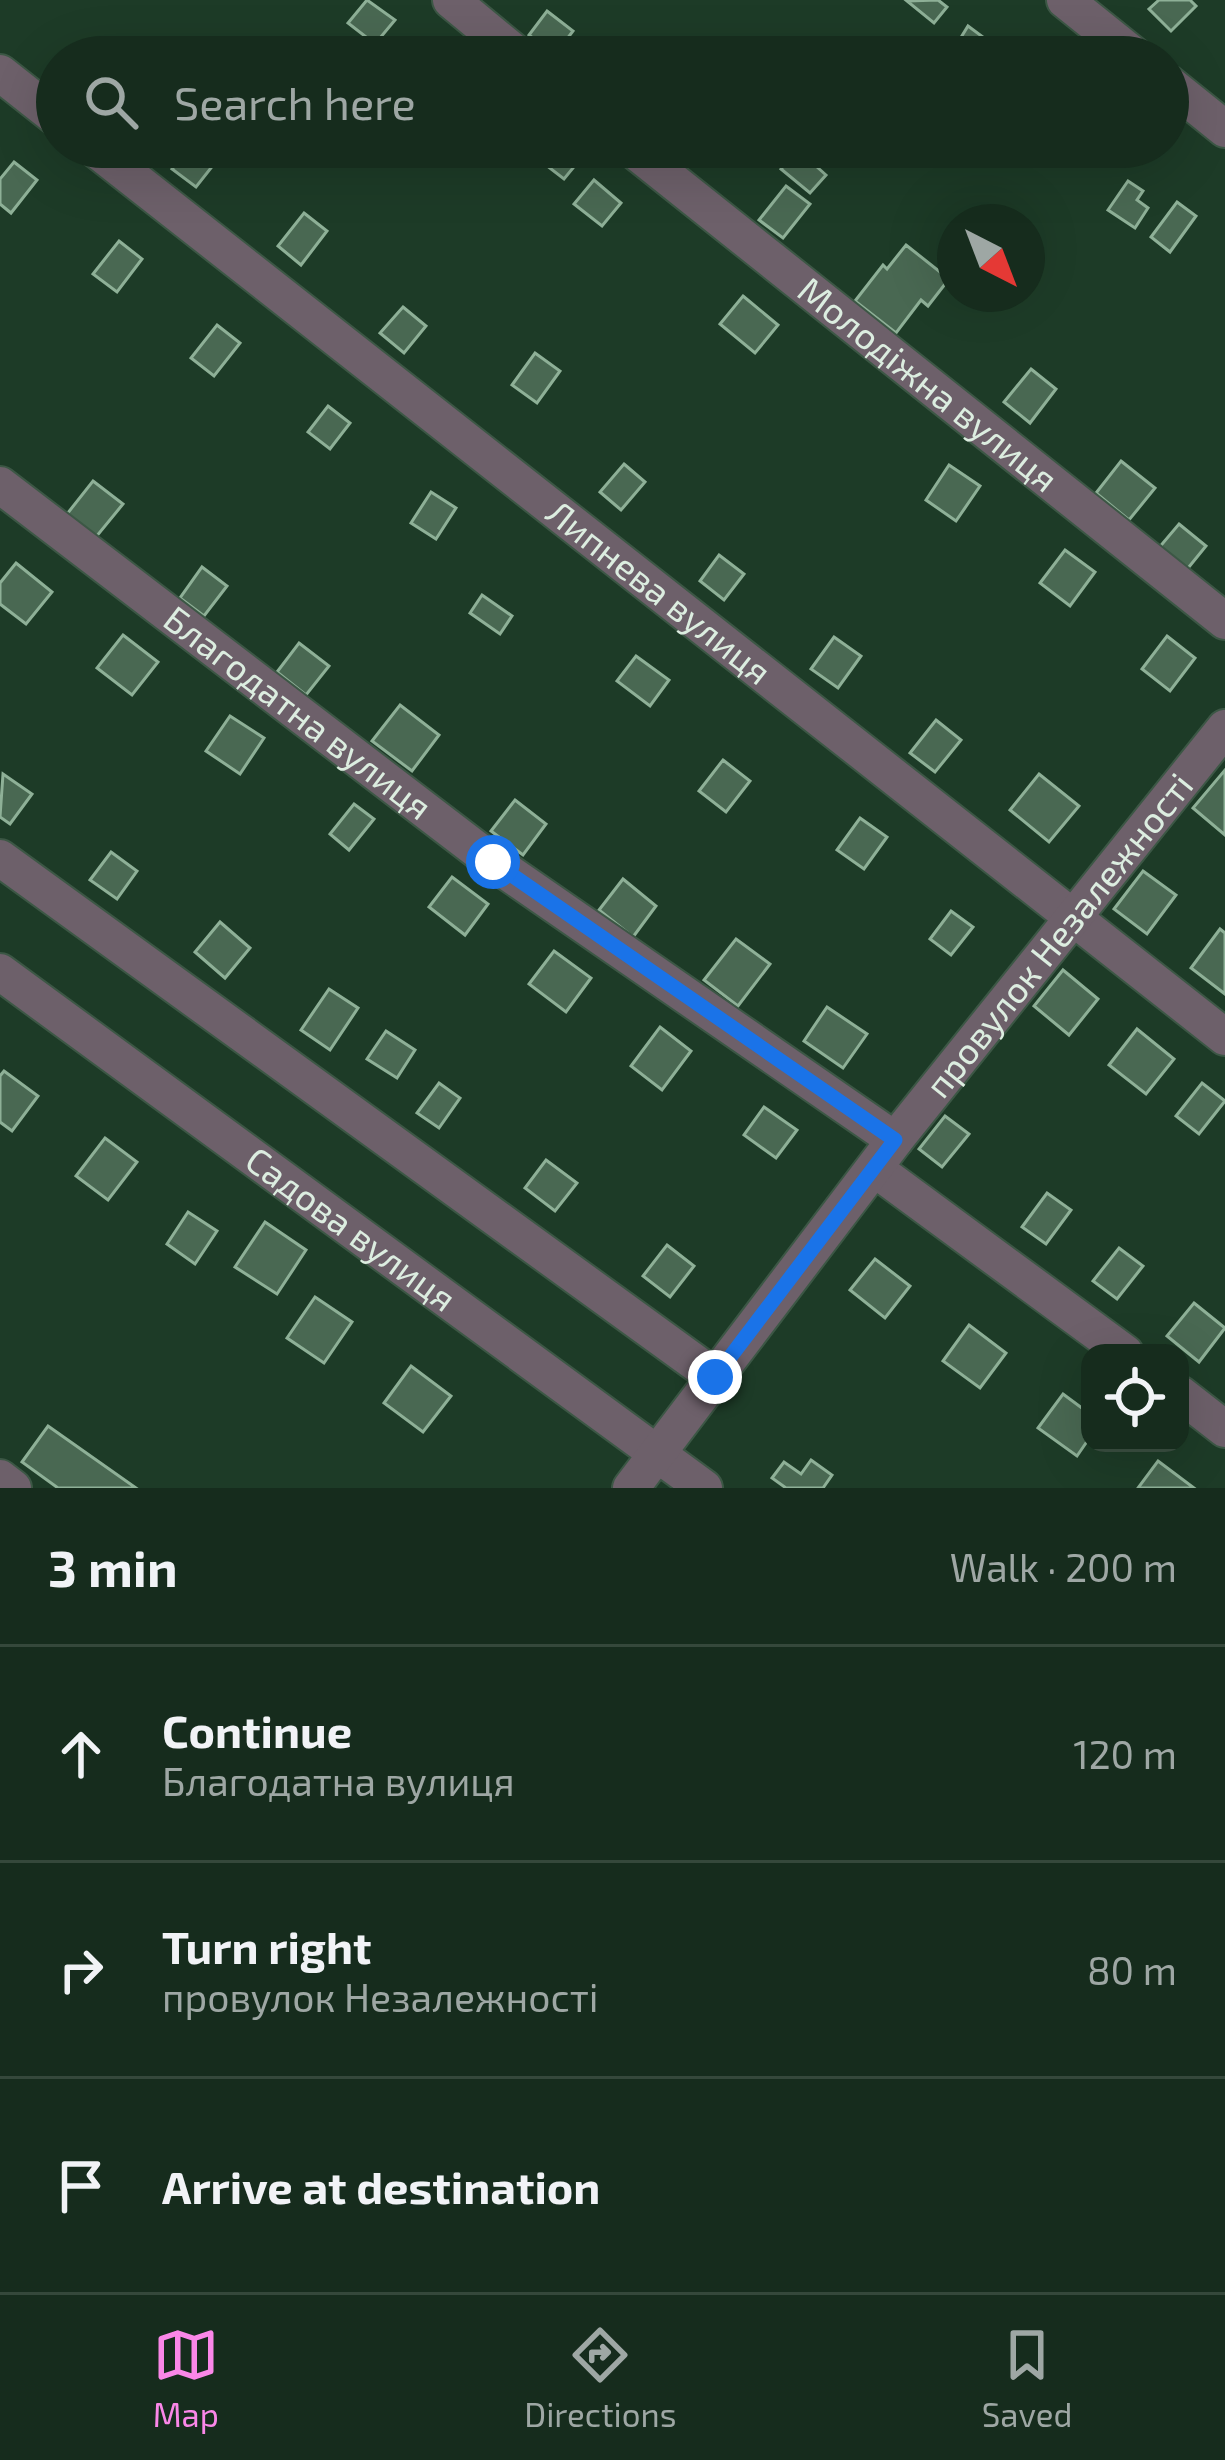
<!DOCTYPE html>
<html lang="en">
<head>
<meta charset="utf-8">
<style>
  body { margin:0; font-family:"Exo 2",sans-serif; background:#1f3426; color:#f1f3f6 }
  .controls { position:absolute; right:36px; bottom:36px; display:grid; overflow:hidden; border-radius:24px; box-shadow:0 12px 48px #0002 }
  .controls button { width:108px; height:108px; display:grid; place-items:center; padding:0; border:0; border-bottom:3px solid #35483b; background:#162c1d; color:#f1f3f6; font:60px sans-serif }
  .compass { position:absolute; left:937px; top:204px; width:108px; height:108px; border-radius:50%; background:#162c1d; box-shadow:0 12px 48px #0002; rotate:138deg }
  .stop { position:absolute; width:36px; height:36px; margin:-27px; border:9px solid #1a73e8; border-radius:50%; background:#fff }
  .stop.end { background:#1a73e8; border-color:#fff; box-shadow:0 3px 12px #0008 }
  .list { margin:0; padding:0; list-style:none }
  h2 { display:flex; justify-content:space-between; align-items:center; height:156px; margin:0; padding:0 48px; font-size:51px }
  h2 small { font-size:39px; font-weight:400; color:#9ea7a4 }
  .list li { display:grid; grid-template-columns:78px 1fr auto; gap:36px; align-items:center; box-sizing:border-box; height:216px; padding:0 48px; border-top:3px solid #35483b }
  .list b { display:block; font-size:45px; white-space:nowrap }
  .list p { margin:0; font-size:39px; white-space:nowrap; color:#9ea7a4 }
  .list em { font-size:39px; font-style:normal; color:#9ea7a4 }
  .icon { flex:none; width:66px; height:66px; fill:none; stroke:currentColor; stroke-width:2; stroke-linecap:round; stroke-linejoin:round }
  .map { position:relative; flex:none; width:1225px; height:1488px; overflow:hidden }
  .search { position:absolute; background:#162c1d; box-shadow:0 12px 48px #0002; left:36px; right:36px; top:36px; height:132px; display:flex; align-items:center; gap:30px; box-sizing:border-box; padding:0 42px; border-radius:66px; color:#9ea7a4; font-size:45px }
  .sheet { height:804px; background:#162c1d }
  nav { display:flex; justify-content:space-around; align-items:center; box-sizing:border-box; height:168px; border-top:3px solid #35483b; background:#162c1d; font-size:33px; color:#9ea7a4 }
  nav a { display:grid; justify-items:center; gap:6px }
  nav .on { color:#fa87e8 }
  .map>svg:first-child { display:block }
</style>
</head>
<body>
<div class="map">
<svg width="1225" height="1488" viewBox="0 0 1225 1488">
  <rect width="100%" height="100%" fill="#1d3b27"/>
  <g fill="#496852" stroke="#8eb097" stroke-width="3">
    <polygon points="367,0 395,20 375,44 348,23"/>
    <polygon points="938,0 947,7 934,23 907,1"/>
    <polygon points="1159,0 1190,0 1196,6 1171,31 1149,9"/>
    <polygon points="547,11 573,31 555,55 529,35"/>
    <polygon points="968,26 987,40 975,57 949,57"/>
    <polygon points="190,147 213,147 222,154 196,187 172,169"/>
    <polygon points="554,147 569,147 582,157 564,179 542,162"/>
    <polygon points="798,150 826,175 810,193 781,169"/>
    <polygon points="14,162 37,180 11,213 0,204 0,179"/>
    <polygon points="594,180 621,203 602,226 574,204"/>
    <polygon points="1128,181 1143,191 1137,200 1148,208 1135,228 1108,210"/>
    <polygon points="786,186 810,204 783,238 759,220"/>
    <polygon points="1177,202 1196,216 1170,252 1151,237"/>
    <polygon points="304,213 327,231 301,265 278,246"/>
    <polygon points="119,241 142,259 117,292 93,274"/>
    <polygon points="906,245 949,279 928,306 921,300 896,333 855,301 883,265 887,269"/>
    <polygon points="743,296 778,325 755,353 720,324"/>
    <polygon points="403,307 426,326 404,353 380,333"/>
    <polygon points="217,325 240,343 214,376 191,358"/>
    <polygon points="535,353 560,371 537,403 512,385"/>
    <polygon points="1031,369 1056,389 1030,423 1004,402"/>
    <polygon points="328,406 350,423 330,449 308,432"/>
    <polygon points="1121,461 1155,488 1129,520 1096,493"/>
    <polygon points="624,464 645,482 621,510 600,492"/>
    <polygon points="949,465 980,486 956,521 926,500"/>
    <polygon points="93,481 123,504 96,537 67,514"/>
    <polygon points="431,492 456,508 436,539 411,523"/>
    <polygon points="1179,524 1206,546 1184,573 1157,550"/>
    <polygon points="1065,550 1095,572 1070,606 1040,583"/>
    <polygon points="719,555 744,574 724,600 700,581"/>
    <polygon points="16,563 52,592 26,624 0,604 0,583"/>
    <polygon points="202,567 227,586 204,616 180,598"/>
    <polygon points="482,595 512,616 500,634 470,613"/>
    <polygon points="123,635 158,662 132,695 97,668"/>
    <polygon points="1167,636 1195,658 1170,691 1142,669"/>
    <polygon points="834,637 861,656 838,688 811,669"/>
    <polygon points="299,643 329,666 306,695 277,672"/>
    <polygon points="636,656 669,680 650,706 617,681"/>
    <polygon points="400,705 439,735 412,771 372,741"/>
    <polygon points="230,716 264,738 240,774 206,751"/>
    <polygon points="936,720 961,740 935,772 910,753"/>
    <polygon points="723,760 750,781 726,812 699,791"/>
    <polygon points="1225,770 1225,835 1193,808"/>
    <polygon points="3,774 32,794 10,824 0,817"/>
    <polygon points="1039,774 1079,806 1049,842 1010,810"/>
    <polygon points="515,800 546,824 523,855 491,831"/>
    <polygon points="354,804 374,819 349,850 330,834"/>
    <polygon points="860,818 887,837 864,869 837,850"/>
    <polygon points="111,852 137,871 117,899 90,880"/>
    <polygon points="1143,871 1176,895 1147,934 1114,909"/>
    <polygon points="452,877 488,904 465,935 429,907"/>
    <polygon points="623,879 656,906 633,937 599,910"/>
    <polygon points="951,911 973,927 951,955 930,939"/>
    <polygon points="220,922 250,948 225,978 195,952"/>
    <polygon points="1220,929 1225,933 1225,994 1191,968"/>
    <polygon points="736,939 770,964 738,1006 704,980"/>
    <polygon points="554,951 591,978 566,1012 529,984"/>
    <polygon points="1063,970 1098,999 1069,1035 1034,1006"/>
    <polygon points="329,989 358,1008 330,1050 301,1030"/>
    <polygon points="827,1007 867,1034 843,1068 804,1041"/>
    <polygon points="660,1027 691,1051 662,1090 631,1066"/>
    <polygon points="1137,1029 1174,1059 1146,1094 1109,1065"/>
    <polygon points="386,1031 415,1050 397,1078 367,1059"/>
    <polygon points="4,1071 38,1096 12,1131 0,1122 0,1076"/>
    <polygon points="439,1083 460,1098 439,1128 417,1113"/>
    <polygon points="1202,1083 1225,1101 1199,1134 1176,1116"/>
    <polygon points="764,1107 797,1130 776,1158 744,1135"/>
    <polygon points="945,1116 969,1134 942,1167 919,1149"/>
    <polygon points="105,1138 137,1162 108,1200 76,1176"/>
    <polygon points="546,1160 577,1183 555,1211 525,1188"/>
    <polygon points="1047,1193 1071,1210 1046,1244 1022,1227"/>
    <polygon points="188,1212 217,1231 195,1264 167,1244"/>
    <polygon points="265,1222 306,1250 277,1294 235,1267"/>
    <polygon points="667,1245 694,1266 670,1297 643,1276"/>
    <polygon points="1119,1248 1143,1266 1117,1299 1093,1281"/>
    <polygon points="875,1259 910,1286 885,1318 850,1290"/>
    <polygon points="315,1297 352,1322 324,1363 287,1338"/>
    <polygon points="1194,1303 1225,1328 1199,1362 1167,1336"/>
    <polygon points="969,1325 1006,1353 980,1388 943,1361"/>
    <polygon points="411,1366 451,1396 423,1432 384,1403"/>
    <polygon points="1063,1394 1090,1414 1090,1437 1077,1456 1038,1428"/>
    <polygon points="48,1426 136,1488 58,1488 22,1462"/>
    <polygon points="811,1460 832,1475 823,1488 786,1488 772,1478 784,1462 801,1474"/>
    <polygon points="1158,1461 1194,1488 1138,1488"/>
  </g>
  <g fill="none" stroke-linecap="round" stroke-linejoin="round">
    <defs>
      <g id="minor">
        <polyline points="451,0 520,57"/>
        <polyline points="1065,0 1136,57"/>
        <polyline points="0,73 57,118"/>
        <polyline points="1168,83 1225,129"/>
        <path id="s1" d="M93,147l1132,890"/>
        <path id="s2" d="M630,147l595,474"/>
        <path id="s3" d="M0,485l493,377 402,278"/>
        <polyline points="0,858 715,1377"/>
        <path id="s4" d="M0,972l704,516"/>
        <polyline points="875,1169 1125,1353"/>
        <polyline points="1180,1394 1225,1429"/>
        <polyline points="0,1478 13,1488"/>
        <path id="s5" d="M631,1488l264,-348 330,-412"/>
      </g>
    </defs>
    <use href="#minor" stroke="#3c5745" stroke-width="40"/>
    <use href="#minor" stroke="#6d606a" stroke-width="36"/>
  </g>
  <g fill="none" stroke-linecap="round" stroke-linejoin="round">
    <polyline stroke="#1a73e8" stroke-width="15" points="493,862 895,1140 715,1377"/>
  </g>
  <g text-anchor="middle" stroke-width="9" stroke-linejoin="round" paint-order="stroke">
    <g font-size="36" fill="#dcede0" stroke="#13311e">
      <text dy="13" stroke="none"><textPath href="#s2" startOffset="381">Молодіжна вулиця</textPath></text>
      <text dy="13" stroke="none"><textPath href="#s1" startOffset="720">Липнева вулиця</textPath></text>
      <text dy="13" stroke="none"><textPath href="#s3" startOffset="375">Благодатна вулиця</textPath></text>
      <text dy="13" stroke="none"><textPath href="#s5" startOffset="699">провулок Незалежності</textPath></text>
      <text dy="13" stroke="none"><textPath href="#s4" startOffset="435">Садова вулиця</textPath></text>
    </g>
  </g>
</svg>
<div class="controls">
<button><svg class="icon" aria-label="locate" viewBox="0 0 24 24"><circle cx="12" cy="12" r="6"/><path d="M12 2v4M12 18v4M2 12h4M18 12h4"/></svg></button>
</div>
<svg class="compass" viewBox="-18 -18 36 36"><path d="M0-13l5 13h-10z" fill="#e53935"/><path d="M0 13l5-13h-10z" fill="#9ea7a4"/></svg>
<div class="stop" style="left:493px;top:862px"></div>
<div class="stop end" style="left:715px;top:1377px"></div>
<div class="search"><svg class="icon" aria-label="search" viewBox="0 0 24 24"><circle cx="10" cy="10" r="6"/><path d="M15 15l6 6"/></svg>Search here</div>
</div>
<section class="sheet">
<h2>3 min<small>Walk · 200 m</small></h2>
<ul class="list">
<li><svg class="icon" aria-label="ahead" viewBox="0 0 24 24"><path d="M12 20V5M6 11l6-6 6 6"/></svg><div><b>Continue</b><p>Благодатна вулиця</p></div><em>120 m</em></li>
<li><svg class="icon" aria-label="right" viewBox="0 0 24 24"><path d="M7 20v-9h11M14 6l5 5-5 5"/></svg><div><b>Turn right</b><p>провулок Незалежності</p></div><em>80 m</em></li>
<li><svg class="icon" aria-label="arrive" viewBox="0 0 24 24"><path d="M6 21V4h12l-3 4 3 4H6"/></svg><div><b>Arrive at destination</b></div></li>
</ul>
</section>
<nav>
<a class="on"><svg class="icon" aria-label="map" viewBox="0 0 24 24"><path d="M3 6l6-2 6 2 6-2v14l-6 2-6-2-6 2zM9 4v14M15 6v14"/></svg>Map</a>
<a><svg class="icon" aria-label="directions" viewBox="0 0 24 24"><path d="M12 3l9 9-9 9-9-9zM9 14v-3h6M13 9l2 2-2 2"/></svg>Directions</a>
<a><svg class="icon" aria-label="saved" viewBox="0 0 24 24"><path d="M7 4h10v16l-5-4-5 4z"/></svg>Saved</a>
</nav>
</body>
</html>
